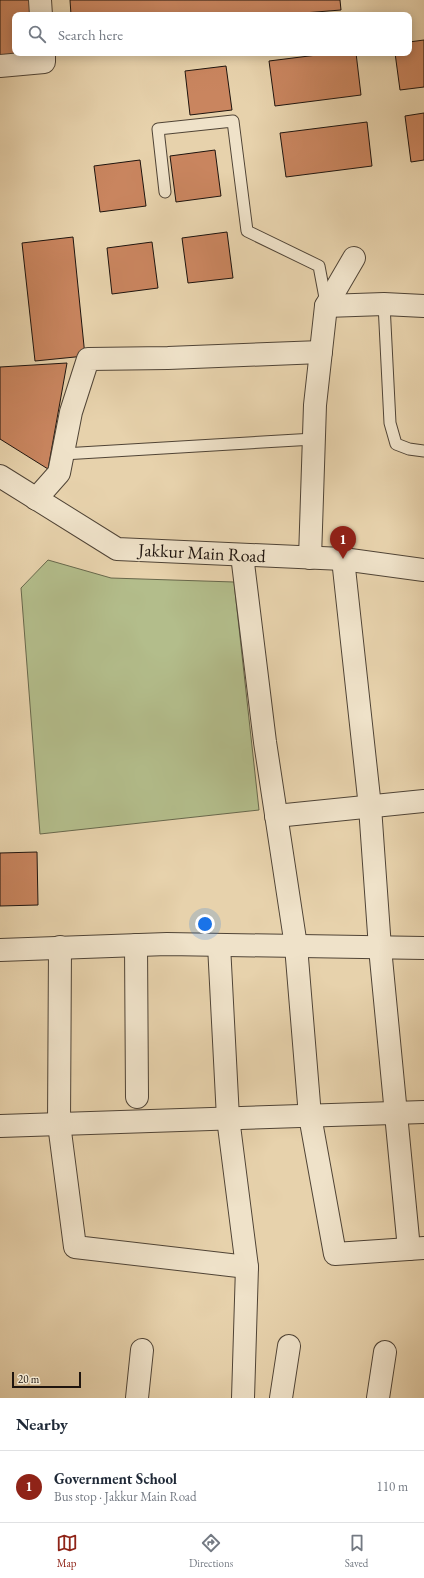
<!DOCTYPE html>
<html lang="en">
<head>
<meta charset="utf-8">
<style>
  body { margin:0; font-family:"EB Garamond",serif; background:#f6f6f7; color:#1f2937 }
  .scale { position:absolute; left:12px; bottom:10px; width:69px; box-sizing:border-box; padding-left:4px; border:2px solid #1e140e; border-top:0; font-size:11px; line-height:14px; white-space:nowrap; color:#1e140e; -webkit-text-stroke:3px #efe2c9; paint-order:stroke }
  .you { position:absolute; left:205px; top:924px; width:14px; height:14px; margin:-10px; border:3px solid #fff; border-radius:50%; background:#1a73e8; box-shadow:0 0 0 6px #1a73e833 }
  .badge { display:grid; place-items:center; width:26px; height:26px; border-radius:50%; background:#8f2418; color:#fff; font-size:13px; font-weight:700 }
  .pin { position:absolute; translate:-50% -33px; filter:drop-shadow(0 1px 2px #0008) }
  .pin::after { content:''; position:absolute; top:21px; width:14px; height:12px; background:inherit; clip-path:polygon(0 0,100% 0,50% 100%) }
  .list { margin:0; padding:0; list-style:none }
  h2 { display:flex; justify-content:space-between; align-items:center; height:52px; margin:0; padding:0 16px; font-size:17px }
  h2 small { font-size:13px; font-weight:400; color:#747a83 }
  .list li { display:grid; grid-template-columns:26px 1fr auto; gap:12px; align-items:center; box-sizing:border-box; height:72px; padding:0 16px; border-top:1px solid #e0e1e3 }
  .list b { display:block; font-size:15px; white-space:nowrap }
  .list p { margin:0; font-size:13px; white-space:nowrap; color:#747a83 }
  .list em { font-size:13px; font-style:normal; color:#747a83 }
  .icon { flex:none; width:22px; height:22px; fill:none; stroke:currentColor; stroke-width:2; stroke-linecap:round; stroke-linejoin:round }
  .map { position:relative; flex:none; width:424px; height:1398px; overflow:hidden }
  .search { position:absolute; background:#fff; box-shadow:0 2px 10px #0003; left:12px; right:12px; top:12px; height:44px; display:flex; align-items:center; gap:10px; box-sizing:border-box; padding:0 14px; border-radius:8px; color:#747a83; font-size:15px }
  .sheet { height:124px; background:#fff }
  nav { display:flex; justify-content:space-around; align-items:center; box-sizing:border-box; height:56px; border-top:1px solid #e0e1e3; background:#fff; font-size:11px; color:#747a83 }
  nav a { display:grid; justify-items:center; gap:2px }
  nav .on { color:#8f2418 }
  .map>svg:first-child { display:block }
</style>
</head>
<body>
<div class="map">
<svg width="424" height="1398" viewBox="0 0 424 1398">
  <rect width="100%" height="100%" fill="#e7d2ac"/>
  <filter id="stains"><feTurbulence type="fractalNoise" baseFrequency=".005" numOctaves="4"/><feColorMatrix values="0 0 0 0 .2 0 0 0 0 .09 0 0 0 0 .02 0 0 0 .5 -.17"/></filter>
  <radialGradient id="worn" r=".72"><stop offset=".6" stop-color="#630" stop-opacity="0"/><stop offset="1" stop-color="#630" stop-opacity=".3"/></radialGradient>
  <polygon fill="#b3bd8b" stroke="#68684c" points="48,560 111,578 234,582 259,810 40,834 21,588"/>
  <g fill="#c9855f" stroke="#1e140e">
    <polygon points="0,0 36,0 37,15 15,15 15,53 36,53 0,56"/>
    <polygon points="70,0 340,0 341,10 278,15 71,15"/>
    <polygon points="424,40 424,87 400,90 395,53 409,53 409,42"/>
    <polygon points="333,53 356,53 361,95 275,106 269,61"/>
    <polygon points="226,66 232,110 190,115 185,71"/>
    <polygon points="424,113 424,160 411,162 405,116"/>
    <polygon points="367,122 372,166 286,177 280,133"/>
    <polygon points="215,150 221,196 176,202 170,156"/>
    <polygon points="140,160 146,206 100,212 94,166"/>
    <polygon points="227,232 233,278 188,283 182,238"/>
    <polygon points="73,237 85,356 35,361 22,243"/>
    <polygon points="152,242 158,288 112,294 107,248"/>
    <polygon points="67,363 48,469 0,439 0,367"/>
    <polygon points="37,852 38,905 0,906 0,853"/>
  </g>
  <g fill="none" stroke-linecap="round" stroke-linejoin="round">
    <defs>
      <g id="service">
        <polyline points="165,192 158,129 233,121 247,231 319,266 326,303"/>
        <polyline points="384,304 390,423 396,444 409,449 424,451"/>
        <polyline points="63,454 314,439"/>
      </g>
      <g id="minor">
        <polyline points="40,0 41,15"/>
        <polyline points="0,66 44,62 44,53"/>
        <polyline points="326,306 384,304 424,306"/>
        <polyline points="36,499 59,473 71,412 88,359 168,358 321,352"/>
        <polyline points="242,555 265,742 296,946 310,1116 335,1254 424,1248"/>
        <polyline points="310,558 315,405 326,306 354,258"/>
        <polyline points="343,559 370,807 380,948 409,1249"/>
        <polyline points="276,816 424,801"/>
        <polyline points="136,945 137,1097"/>
        <polyline points="219,945 228,1118 247,1267 243,1398"/>
        <polyline points="60,947 59,1124 75,1247 247,1267"/>
        <polyline points="0,950 167,944 424,948"/>
        <polyline points="0,1126 424,1112"/>
        <polyline points="137,1398 142,1350"/>
        <polyline points="281,1398 289,1346"/>
        <polyline points="378,1398 385,1352"/>
      </g>
      <polyline id="tertiary" points="0,476 117,549 343,559 424,570"/>
    </defs>
    <use href="#service" stroke="#504436" stroke-width="13"/>
    <use href="#minor" stroke="#504436" stroke-width="24"/>
    <use href="#tertiary" stroke="#504436" stroke-width="24"/>
    <use href="#service" stroke="#efe2c9" stroke-width="11"/>
    <use href="#minor" stroke="#efe2c9" stroke-width="22"/>
    <use href="#tertiary" stroke="#efe2c9" stroke-width="22"/>
  </g>
  <g text-anchor="middle" stroke-width="4" stroke-linejoin="round" paint-order="stroke">
    <g font-size="18" fill="#1e140e" stroke="#efe2c9">
      <text transform="translate(202 553) rotate(3)" y="6">Jakkur Main Road</text>
    </g>
  </g>
  <rect width="100%" height="100%" filter="url(#stains)"/>
  <rect width="100%" height="100%" fill="url(#worn)"/>
</svg>
<div class="scale">20 m</div>
<div class="you"></div>
<div class="pin badge" style="left:343px;top:559px">1</div>
<div class="search"><svg class="icon" aria-label="search" viewBox="0 0 24 24"><circle cx="10" cy="10" r="6"/><path d="M15 15l6 6"/></svg>Search here</div>
</div>
<section class="sheet">
<h2>Nearby<small></small></h2>
<ul class="list">
<li><span class="badge">1</span><div><b>Government School</b><p>Bus stop · Jakkur Main Road</p></div><em>110 m</em></li>
</ul>
</section>
<nav>
<a class="on"><svg class="icon" aria-label="map" viewBox="0 0 24 24"><path d="M3 6l6-2 6 2 6-2v14l-6 2-6-2-6 2zM9 4v14M15 6v14"/></svg>Map</a>
<a><svg class="icon" aria-label="directions" viewBox="0 0 24 24"><path d="M12 3l9 9-9 9-9-9zM9 14v-3h6M13 9l2 2-2 2"/></svg>Directions</a>
<a><svg class="icon" aria-label="saved" viewBox="0 0 24 24"><path d="M7 4h10v16l-5-4-5 4z"/></svg>Saved</a>
</nav>
</body>
</html>
